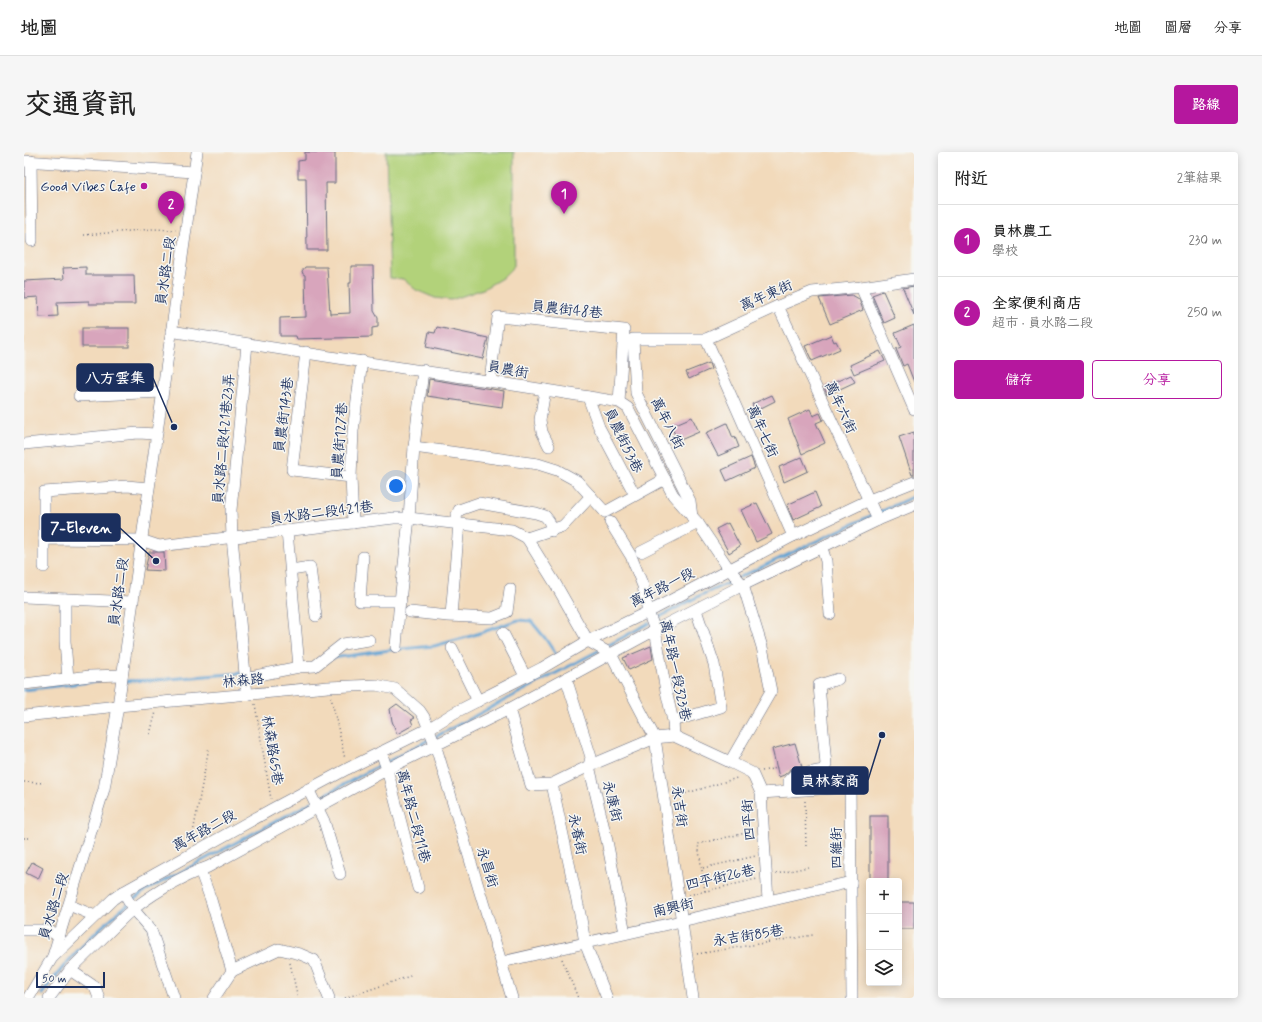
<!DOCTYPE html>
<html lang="zh-TW">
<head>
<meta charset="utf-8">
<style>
  body { margin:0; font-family:Mynerve,"LXGW WenKai TC",sans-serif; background:#f6f6f6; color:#222 }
  .controls { position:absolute; right:12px; bottom:12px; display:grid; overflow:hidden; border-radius:4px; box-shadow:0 2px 10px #0003 }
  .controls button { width:36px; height:36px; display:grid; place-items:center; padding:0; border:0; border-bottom:1px solid #e0e0e0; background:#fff; color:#222; font:20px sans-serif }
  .scale { position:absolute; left:12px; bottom:10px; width:69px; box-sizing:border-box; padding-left:4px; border:2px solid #1b2f5e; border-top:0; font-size:11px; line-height:14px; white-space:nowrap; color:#1b2f5e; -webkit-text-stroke:3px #f6f6f2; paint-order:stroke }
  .you { position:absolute; left:372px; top:334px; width:14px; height:14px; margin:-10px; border:3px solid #fff; border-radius:50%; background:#1a73e8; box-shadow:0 0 0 6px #1a73e833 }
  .badge { display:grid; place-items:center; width:26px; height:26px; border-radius:50%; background:#b5179e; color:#fff; font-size:13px; font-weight:700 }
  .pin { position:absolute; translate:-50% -33px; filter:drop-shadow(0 1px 2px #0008) }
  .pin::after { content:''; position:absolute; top:21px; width:14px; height:12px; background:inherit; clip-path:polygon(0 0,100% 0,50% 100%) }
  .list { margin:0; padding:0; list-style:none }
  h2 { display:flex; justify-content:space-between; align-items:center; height:52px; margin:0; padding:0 16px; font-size:17px }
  h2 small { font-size:13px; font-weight:400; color:#767676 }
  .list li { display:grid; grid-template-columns:26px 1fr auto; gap:12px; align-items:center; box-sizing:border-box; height:72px; padding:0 16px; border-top:1px solid #e0e0e0 }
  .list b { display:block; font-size:15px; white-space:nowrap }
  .list p { margin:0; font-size:13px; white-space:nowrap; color:#767676 }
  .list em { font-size:13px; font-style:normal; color:#767676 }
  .actions { display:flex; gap:8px; padding:12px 16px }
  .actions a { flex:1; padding:9px 0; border:1px solid #b5179e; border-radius:4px; text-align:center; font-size:14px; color:#b5179e }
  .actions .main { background:#b5179e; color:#fff }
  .icon { flex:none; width:22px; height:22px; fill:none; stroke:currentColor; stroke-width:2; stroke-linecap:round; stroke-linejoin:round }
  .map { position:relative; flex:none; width:890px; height:846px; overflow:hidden; border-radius:4px }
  header { display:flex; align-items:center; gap:24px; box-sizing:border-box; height:56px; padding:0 20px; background:#fff; border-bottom:1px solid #e0e0e0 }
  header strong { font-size:19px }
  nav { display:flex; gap:22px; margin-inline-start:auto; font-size:14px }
  .intro { display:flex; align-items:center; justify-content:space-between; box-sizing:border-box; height:96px; padding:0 24px }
  h1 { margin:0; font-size:28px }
  .button { padding:10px 18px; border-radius:4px; background:#b5179e; color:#fff; font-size:14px; font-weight:700 }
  main { display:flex; gap:24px; padding:0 24px }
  aside { flex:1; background:#fff; border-radius:4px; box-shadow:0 2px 10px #0003 }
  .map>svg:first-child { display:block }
</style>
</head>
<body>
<header>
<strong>地圖</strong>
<nav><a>地圖</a><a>圖層</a><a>分享</a></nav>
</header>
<div class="intro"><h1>交通資訊</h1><a class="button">路線</a></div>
<main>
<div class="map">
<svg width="890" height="846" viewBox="0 0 890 846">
  <rect width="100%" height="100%" fill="#f6f6f2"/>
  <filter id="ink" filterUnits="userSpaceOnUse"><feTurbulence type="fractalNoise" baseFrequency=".025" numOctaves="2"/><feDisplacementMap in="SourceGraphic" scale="8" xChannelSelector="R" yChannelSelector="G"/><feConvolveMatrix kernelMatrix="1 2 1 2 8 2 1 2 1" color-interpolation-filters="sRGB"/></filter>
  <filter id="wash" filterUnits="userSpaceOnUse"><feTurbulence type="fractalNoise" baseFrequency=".012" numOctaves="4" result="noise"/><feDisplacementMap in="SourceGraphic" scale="16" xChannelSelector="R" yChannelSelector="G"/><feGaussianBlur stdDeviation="0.9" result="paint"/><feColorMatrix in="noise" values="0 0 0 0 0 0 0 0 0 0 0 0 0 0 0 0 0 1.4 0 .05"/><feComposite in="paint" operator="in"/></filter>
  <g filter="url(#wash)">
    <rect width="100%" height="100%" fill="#f2dabb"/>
    <polygon fill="#b2d27a" stroke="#66806c" points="362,0 490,0 490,114 478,126 459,137 427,148 411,146 392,138 379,127 366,126"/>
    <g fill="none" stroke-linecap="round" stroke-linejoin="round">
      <g stroke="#5ea1d2" stroke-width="3">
        <polyline points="854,361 890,344"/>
        <polyline points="716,425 848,363"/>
        <polyline points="630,468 675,444 711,428"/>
        <polyline points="581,495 625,471"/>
        <polyline points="308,506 366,498 410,494 447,484 494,468 507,469 521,486 533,504"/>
        <polyline points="99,529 132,528 219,521"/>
        <polyline points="0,538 74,529"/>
        <polyline points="411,585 574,499"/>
        <polyline points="363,610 406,587"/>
        <polyline points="293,647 358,612"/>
        <path d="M18,842c29,-40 64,-74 103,-103l167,-89"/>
      </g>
    </g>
    <g id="blocks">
      <g fill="#d8a5bc">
        <polygon points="281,0 311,1 311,31 302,31 303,98 283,98 282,26 274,26 274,9 281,8"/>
        <polygon points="327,114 349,114 350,159 354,166 354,175 348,176 348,185 273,187 272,184 256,184 256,166 282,165 281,123 279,122 278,119 281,115 303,115 306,162 326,161 325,131 327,131"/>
        <polygon points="62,115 62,123 110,123 111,152 65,152 65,149 33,150 34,164 15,165 14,145 0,146 0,129 40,127 39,116"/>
        <polygon points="890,134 890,163 879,136"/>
        <polygon points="859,139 871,166 860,171 848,143"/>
        <polygon points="828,143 835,147 839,158 806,172 795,146"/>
        <polygon points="890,173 890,230 883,212 879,214 872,197 877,195 871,181"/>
        <polygon points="413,175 464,186 459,207 402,195 405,180 411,181"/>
        <rect x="58" y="176" width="47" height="19"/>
        <polygon points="807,183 810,190 812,189 816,197 788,209 781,194"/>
        <polygon points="856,199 861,209 830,222 826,213"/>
        <polygon points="685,211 687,217 665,227 662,220"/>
        <polygon points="827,223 831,230 803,243 800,235"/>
        <polygon points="405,227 480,239 478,255 403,244"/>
        <polygon points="748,243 751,249 731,259 728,252"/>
        <polygon points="786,257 789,264 796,261 799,268 792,271 801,291 778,302 764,267"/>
        <polygon points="668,265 675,280 654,289 647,274"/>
        <polygon points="703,271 709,286 711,285 715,295 694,304 682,281"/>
        <polygon points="890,280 890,323 888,323 875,285"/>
        <polygon points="727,305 731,316 703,329 698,318"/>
        <polygon points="778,305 784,319 760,330 755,315"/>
        <polygon points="791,340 797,355 769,368 763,353"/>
        <polygon points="733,351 748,382 732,390 717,358"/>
        <polygon points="704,371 716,394 705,401 692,377"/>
        <polygon points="125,400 140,400 141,419 121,418"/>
        <polygon points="627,494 629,507 605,518 599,506"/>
        <polygon points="373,552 391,566 387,568 389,573 373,582 368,569 366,557"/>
        <polygon points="771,591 778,615 767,617 760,623 755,625 748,597"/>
        <rect x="846" y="664" width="18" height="65"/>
        <polygon points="8,710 19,716 14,727 2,721"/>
        <rect x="875" y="750" width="15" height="27"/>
      </g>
    </g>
  </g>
  <g filter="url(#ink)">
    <use href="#blocks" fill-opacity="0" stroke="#666b7f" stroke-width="1"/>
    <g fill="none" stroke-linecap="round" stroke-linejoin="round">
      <defs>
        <g id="minor">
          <polyline points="0,9 170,20"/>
          <polyline points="7,9 8,89"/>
          <polyline points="837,135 890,257"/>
          <polyline points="754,154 854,368"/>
          <path d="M147,179c149,26 299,46 448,71l9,6 45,87 25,28 31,46 14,16 19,62 9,44 -41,71"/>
          <polyline points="682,187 769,384"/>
          <polyline points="282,200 268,318 327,325"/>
          <polyline points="466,229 474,165 600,178 595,250"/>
          <polyline points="521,238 516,268 518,280 525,294"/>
          <polyline points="55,244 138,240"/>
          <polyline points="564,245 575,275 611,343"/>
          <polyline points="0,292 114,281 132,282"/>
          <polyline points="390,295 514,312 533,318 553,329 581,360 641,327"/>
          <polyline points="668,365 666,349 612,241 609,187 682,187 754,154 788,140 837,135 890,127"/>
          <polyline points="586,370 607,404 619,434 624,460 631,478 642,539 649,569 650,584"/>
          <polyline points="329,371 327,325 329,279 338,209"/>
          <polyline points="263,379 275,515"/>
          <polyline points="503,386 539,374 567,344"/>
          <polyline points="20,387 20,340 103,334 124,336"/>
          <polyline points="798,396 802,409 806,462"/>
          <polyline points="617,400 674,371"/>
          <polyline points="339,405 336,449 377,449"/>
          <polyline points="20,415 20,387 117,388 135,394 370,366 385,366 488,378 503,386 531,431 564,489 587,502 631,586 669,846"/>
          <polyline points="267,418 286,415 292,464"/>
          <polyline points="0,445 108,450"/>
          <polyline points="41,447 41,489 44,527"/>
          <polyline points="386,460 424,464 468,466 483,460 486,437"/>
          <polyline points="427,463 435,372 432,368 432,365 435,358 455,351 512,361 521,364 525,369 528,379"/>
          <polyline points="479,481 501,524"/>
          <polyline points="372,495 375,459 385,366 390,295 399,218"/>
          <polyline points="428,496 454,549"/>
          <polyline points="221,526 275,515 291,514 319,492 345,488"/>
          <polyline points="542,526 567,605 565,614 583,689 601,781"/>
          <polyline points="0,532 66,524 98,523"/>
          <polyline points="223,543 208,385 207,358 223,192"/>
          <polyline points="485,557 507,633 528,632 565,614 631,586 650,584 706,610 728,621 737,641 744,748"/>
          <polyline points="0,564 94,554 304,535 352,533 371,537 396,559 400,565 411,592 488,846"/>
          <polyline points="649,569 697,555 690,512 672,458"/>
          <polyline points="357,600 363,617 394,736"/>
          <polyline points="528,632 557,767 561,791 583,846"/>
          <polyline points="284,637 300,669 316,722"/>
          <polyline points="765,639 765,628 769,624 799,618 802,613 795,533 814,527"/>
          <polyline points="737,641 826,635 828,846"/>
          <polyline points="176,718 187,748 208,819 190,846"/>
          <polyline points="99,740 109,757 127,778 150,846"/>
          <polyline points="45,753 71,764"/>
          <polyline points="0,778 16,778 36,782"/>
          <polyline points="29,804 80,637 94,554 173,0"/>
          <polyline points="478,810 827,730"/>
          <polyline points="46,818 71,835 75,846"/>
          <polyline points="208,819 255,797 276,802 290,808 305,846"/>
          <polyline points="4,846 28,806 89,747 99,740 248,657 323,617 404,577 430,561 518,516 564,489 632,456 769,384 845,348 890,330"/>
          <path d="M25,846l21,-28 56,-55c22,-19 54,-38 82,-48l193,-105 108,-53 146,-79 88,-45 135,-65 36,-15"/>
        </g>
      </defs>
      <use href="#minor" stroke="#666b7f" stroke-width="12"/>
      <g stroke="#666b7f" stroke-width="1.5" stroke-dasharray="1 3" stroke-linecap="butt">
        <polyline points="60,83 129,77 152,78"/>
        <polyline points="307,545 321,607"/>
        <polyline points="231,552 247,647"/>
        <polyline points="126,582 132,560"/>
        <polyline points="738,619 754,616"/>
        <polyline points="0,630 20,631"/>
        <polyline points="650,645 713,626"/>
        <polyline points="781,649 782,697"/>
        <polyline points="0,686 6,686"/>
        <polyline points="170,689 169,681 185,595"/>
        <polyline points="679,716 732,704"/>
        <polyline points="752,722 784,715"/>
        <polyline points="681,739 674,692 730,679"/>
        <polyline points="665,743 733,727"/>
        <polyline points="673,802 789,783"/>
        <polyline points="538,807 554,846"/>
        <polyline points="266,811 274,846"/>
        <polyline points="321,846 389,823"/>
      </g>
      <use href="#minor" stroke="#fff" stroke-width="11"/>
    </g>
  </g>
  <circle fill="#b5179e" stroke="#f6f6f2" stroke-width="1.5" cx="120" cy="34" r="4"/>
  <g text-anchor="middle" stroke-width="3" stroke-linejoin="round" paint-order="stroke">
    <g font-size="14" fill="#1b2f5e" stroke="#f6f6f2" text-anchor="end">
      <text x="112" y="39">Good Vibes Cafe</text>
    </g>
    <g font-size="14" fill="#1b2f5e" stroke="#f6f6f2">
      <text transform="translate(141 119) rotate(-82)" y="5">員水路二段</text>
      <text transform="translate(742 143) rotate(-24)" y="5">萬年東街</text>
      <text transform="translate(543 157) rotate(6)" y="5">員農街48巷</text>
      <text transform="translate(484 217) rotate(10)" y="5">員農街</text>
      <text transform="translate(817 255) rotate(65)" y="5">萬年六街</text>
      <text transform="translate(259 263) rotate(-83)" y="5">員農街143巷</text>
      <text transform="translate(644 271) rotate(63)" y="5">萬年八街</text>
      <text transform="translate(739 279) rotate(66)" y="5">萬年七街</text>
      <text transform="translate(199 287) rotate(-85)" y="5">員水路二段421巷23弄</text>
      <text transform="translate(600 288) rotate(64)" y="5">員農街53巷</text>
      <text transform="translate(315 289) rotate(-86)" y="5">員農街127巷</text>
      <text transform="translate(297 360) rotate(-7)" y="5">員水路二段421巷</text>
      <text transform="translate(638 435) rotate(-27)" y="5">萬年路一段</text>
      <text transform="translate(94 440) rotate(-82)" y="5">員水路二段</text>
      <text transform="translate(652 518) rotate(78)" y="5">萬年路一段323巷</text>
      <text transform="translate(219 528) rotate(-5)" y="5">林森路</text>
      <text transform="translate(249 598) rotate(81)" y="5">林森路65巷</text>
      <text transform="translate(589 649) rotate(76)" y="5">永康街</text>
      <text transform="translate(656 654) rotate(82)" y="5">永吉街</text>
      <text transform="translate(390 664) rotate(75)" y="5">萬年路二段11巷</text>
      <text transform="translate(724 668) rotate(-94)" y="5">四平街</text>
      <text transform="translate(180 678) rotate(-29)" y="5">萬年路二段</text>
      <text transform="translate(554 682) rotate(78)" y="5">永春街</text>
      <text transform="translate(812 696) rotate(-90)" y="5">四維街</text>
      <text transform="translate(464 715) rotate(73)" y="5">永昌街</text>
      <text transform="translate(696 725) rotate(-13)" y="5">四平街26巷</text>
      <text transform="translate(29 754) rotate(-73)" y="5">員水路二段</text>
      <text transform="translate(649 755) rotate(-13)" y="5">南興街</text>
      <text transform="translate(724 783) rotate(-9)" y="5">永吉街85巷</text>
    </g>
  </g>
  <path fill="none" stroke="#1b2f5e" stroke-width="1.5" d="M150 275L129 226M132 409L96 376M858 583L844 628"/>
  <g fill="#1b2f5e" stroke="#f6f6f2" stroke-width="1.5">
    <circle cx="150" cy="275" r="4"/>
    <circle cx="132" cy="409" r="4"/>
    <circle cx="858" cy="583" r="4"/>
  </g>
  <g fill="#1b2f5e" stroke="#1b2f5e" stroke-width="1.5">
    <rect x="53" y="212" width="76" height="27" rx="4"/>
    <rect x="18" y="362" width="78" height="27" rx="4"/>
    <rect x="768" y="615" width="76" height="27" rx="4"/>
  </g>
  <g font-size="15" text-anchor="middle" font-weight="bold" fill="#fff">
    <text x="91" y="231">八方雲集</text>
    <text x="57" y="381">7-Eleven</text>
    <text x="806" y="634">員林家商</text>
  </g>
</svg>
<div class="controls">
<button>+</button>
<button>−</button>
<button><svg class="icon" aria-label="layers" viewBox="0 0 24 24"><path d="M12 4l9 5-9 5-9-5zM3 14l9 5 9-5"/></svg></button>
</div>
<div class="scale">50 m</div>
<div class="you"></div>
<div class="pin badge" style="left:540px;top:62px">1</div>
<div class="pin badge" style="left:147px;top:72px">2</div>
</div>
<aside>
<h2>附近<small>2筆結果</small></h2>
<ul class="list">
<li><span class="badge">1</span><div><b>員林農工</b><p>學校</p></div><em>230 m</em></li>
<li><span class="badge">2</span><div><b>全家便利商店</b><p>超市 · 員水路二段</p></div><em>250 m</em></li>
</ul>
<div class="actions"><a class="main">儲存</a><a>分享</a></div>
</aside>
</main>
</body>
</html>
